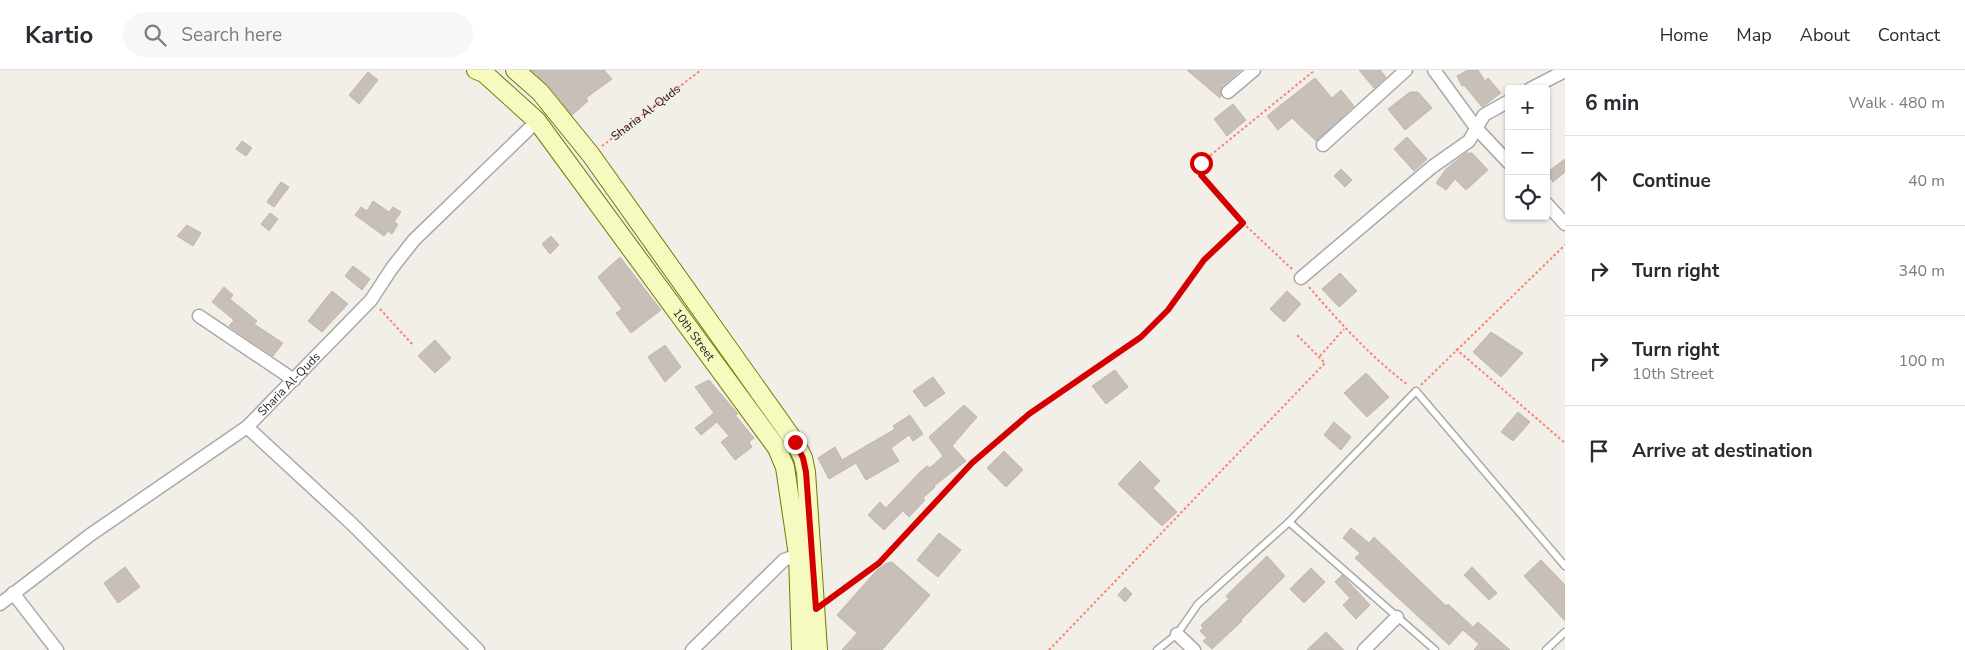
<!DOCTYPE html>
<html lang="en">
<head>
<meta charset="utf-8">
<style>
  body { margin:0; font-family:"Nunito Sans",sans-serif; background:#f7f7f7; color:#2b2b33 }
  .controls { position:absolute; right:15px; top:15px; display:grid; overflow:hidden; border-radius:5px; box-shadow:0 1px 4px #0004 }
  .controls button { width:45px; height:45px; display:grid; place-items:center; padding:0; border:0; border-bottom:1px solid #e1e1e2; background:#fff; color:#2b2b33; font:25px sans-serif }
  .stop { position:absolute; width:15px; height:15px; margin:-11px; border:4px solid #d40000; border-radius:50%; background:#fff }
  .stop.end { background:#d40000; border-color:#fff; box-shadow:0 1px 5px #0008 }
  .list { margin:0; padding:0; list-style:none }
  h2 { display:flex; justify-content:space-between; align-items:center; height:65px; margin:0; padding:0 20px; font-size:21px }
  h2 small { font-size:16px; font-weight:400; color:#7c7c81 }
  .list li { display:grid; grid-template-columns:32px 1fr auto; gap:15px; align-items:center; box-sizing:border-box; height:90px; padding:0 20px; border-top:1px solid #e1e1e2 }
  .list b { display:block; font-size:19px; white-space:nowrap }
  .list p { margin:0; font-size:16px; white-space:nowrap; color:#7c7c81 }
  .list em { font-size:16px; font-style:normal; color:#7c7c81 }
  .icon { flex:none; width:28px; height:28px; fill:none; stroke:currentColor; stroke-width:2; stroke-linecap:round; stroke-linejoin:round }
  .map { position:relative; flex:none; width:1565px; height:580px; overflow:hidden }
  header { display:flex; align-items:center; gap:30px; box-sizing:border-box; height:70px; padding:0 25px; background:#fff; border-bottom:1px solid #e1e1e2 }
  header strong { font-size:24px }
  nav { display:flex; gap:28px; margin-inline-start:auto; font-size:18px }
  .search { width:350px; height:45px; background:#f7f7f7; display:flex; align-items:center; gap:12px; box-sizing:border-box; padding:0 18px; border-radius:28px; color:#7c7c81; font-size:19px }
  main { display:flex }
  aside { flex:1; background:#fff }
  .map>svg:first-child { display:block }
</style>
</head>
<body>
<header>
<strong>Kartio</strong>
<div class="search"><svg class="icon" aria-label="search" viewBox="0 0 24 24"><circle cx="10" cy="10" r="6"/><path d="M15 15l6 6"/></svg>Search here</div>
<nav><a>Home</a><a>Map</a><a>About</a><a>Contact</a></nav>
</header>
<main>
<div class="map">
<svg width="1565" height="580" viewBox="0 0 1565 580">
  <rect width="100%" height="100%" fill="#f2efe9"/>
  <g fill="#c7bfb8" stroke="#c4b6ab">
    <polygon points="531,0 604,0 612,9 586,28 588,31 572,45 548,15"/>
    <polygon points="1187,0 1241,0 1222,16 1220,28"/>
    <polygon points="1359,0 1380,0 1386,7 1374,18"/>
    <polygon points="1468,0 1478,0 1485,11 1488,8 1501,23 1482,37 1464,15 1462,16 1457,6"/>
    <polygon points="368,2 378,10 359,34 349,25"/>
    <polygon points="1315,8 1332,28 1341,20 1354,36 1316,71 1292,48 1278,60 1267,46"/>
    <polygon points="1410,22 1418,22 1432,38 1405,60 1388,39"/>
    <polygon points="1233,34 1246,50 1227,66 1214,49"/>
    <polygon points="1407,67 1427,89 1414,101 1394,79"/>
    <polygon points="242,71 252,78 246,86 236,79"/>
    <polygon points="1466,83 1472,83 1488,100 1466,120 1455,109 1446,120 1436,113 1446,99"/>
    <polygon points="1565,89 1565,102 1553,112 1546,103"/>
    <polygon points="1341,99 1352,110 1345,117 1334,106"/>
    <polygon points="281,112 289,117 274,137 267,132"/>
    <polygon points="373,131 389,142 393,137 401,142 394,152 398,154 392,164 388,161 384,166 355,145 361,137 367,141"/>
    <polygon points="270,143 278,149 269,161 261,154"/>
    <polygon points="187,155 201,163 193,176 177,166"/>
    <polygon points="551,166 559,175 550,184 542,174"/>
    <polygon points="620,187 661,240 631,263 616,243 622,239 598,207"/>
    <polygon points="353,196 370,209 362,220 345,206"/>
    <polygon points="1340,203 1357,221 1339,237 1322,219"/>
    <polygon points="224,217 233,225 230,229 257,251 254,254 283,273 273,286 229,256 234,250 212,232"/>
    <polygon points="332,221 348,234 322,262 308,251"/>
    <polygon points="1287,221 1301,234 1284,252 1270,239"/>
    <polygon points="1491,262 1523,283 1501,307 1473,282"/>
    <polygon points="435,270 451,288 435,303 418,286"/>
    <polygon points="665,275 681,297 665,312 648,287"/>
    <polygon points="1115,300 1128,317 1106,334 1092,316"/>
    <polygon points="1366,303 1389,327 1367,347 1344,323"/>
    <polygon points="933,307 945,323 925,337 913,321"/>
    <polygon points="709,310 738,344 735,345 754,368 749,372 752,377 735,390 721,372 729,366 717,352 701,365 695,358 714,343 695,317"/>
    <polygon points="964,335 977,347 952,376 966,391 934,416 935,417 923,428 925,430 909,447 903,441 884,460 868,445 880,432 886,438 919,403 927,396 930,398 943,386 929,367"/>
    <polygon points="1518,342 1530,352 1513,371 1501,362"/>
    <polygon points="910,345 923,364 913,371 909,365 891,378 899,391 866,410 856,393 829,409 818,388 835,377 842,390 895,359 893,356"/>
    <polygon points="1334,352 1351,367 1341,380 1324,365"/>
    <polygon points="1004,381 1023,400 1006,417 987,398"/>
    <polygon points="1140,391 1160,411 1153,418 1177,442 1162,456 1118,414"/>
    <polygon points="1351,458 1369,473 1374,467 1446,536 1448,534 1473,557 1478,552 1510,580 1474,580 1479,574 1463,560 1449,575 1355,488 1360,483 1343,468"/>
    <polygon points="939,463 961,480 938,507 917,490"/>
    <polygon points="1267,486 1285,506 1241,550 1242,551 1212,579 1203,571 1207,568 1200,561 1203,558 1201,555 1229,529 1226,526"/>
    <polygon points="1541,490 1565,515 1565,551 1524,506"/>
    <polygon points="892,492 930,525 882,580 842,580 857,563 837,545 877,500 887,493"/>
    <polygon points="125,497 140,517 118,533 104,513"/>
    <polygon points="1472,497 1497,523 1489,530 1464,505"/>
    <polygon points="1311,498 1325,512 1304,533 1290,519"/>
    <polygon points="1342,505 1370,535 1356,549 1343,535 1350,528 1335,512"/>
    <polygon points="1125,517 1132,524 1125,532 1118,525"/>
    <polygon points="1326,562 1344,580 1307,580"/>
  </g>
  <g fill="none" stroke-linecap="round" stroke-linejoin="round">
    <defs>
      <g id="lane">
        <polyline points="1289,452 1416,321 1565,496"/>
        <polyline points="1157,580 1177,564 1198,534 1289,452 1435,580"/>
        <polyline points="1546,580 1565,562"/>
      </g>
      <g id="street">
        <polyline points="1434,0 1477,59 1509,93"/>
        <polyline points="1530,19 1565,1"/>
        <polyline points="1228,22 1254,0"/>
        <polyline points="1323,75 1406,0"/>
        <polyline points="1546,133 1565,154"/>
        <polyline points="1301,208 1432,97 1469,71 1484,45 1509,31"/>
        <polyline points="199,246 294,310"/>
        <polyline points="247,357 352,454 478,580"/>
        <polyline points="13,523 57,580"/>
        <path id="s2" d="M0,534l90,-69 157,-108 124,-127 21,-32 22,-28 123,-119"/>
        <polyline points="1177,564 1194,580"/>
        <polyline points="692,580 784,490 798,485"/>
        <polyline points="1364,580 1397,547"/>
      </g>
      <g id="secondary">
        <path id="s3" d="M476,0l8,3 53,48 240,327 8,19 13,88 3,95"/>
        <polyline points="515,0 540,22 591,85 795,372 803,388 806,402 818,580"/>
      </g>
    </defs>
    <use href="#lane" stroke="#a9a9a9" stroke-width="9"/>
    <use href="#street" stroke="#a9a9a9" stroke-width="15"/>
    <use href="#secondary" stroke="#707d05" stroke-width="20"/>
    <g stroke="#fa8072" stroke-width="2" stroke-dasharray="2.5 2.5" stroke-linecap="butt">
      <path id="s1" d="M602,76l99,-76"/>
      <polyline points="1292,199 1243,153 1201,105 1201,93 1315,0"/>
      <path d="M1309,217c31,36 62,70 99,98"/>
      <polyline points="380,239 412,274"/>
      <polyline points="1456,279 1565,373"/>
      <polyline points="1320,286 1344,259"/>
      <polyline points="1421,315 1565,175"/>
      <polyline points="828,530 879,493 972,393 1029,344 1141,267 1168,240 1204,191 1242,154"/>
      <polyline points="1049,580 1325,293 1296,264"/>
    </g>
    <use href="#lane" stroke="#fff" stroke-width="6"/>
    <use href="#street" stroke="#fff" stroke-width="12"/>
    <use href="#secondary" stroke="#f7fabf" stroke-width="18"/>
  </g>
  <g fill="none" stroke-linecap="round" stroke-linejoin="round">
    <polyline stroke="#d40000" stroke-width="6" points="795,372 803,388 806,402 816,539 879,493 972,393 1029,344 1141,267 1168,240 1204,190 1243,153 1201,105 1201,93"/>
  </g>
  <g text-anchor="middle" stroke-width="5" stroke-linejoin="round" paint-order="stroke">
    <g font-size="12" fill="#222" stroke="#fff">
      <text dy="4" stroke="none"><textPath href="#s1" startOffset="55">Sharia Al-Quds</textPath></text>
      <text dy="4" stroke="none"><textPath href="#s3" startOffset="345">10th Street</textPath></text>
      <text dy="4" stroke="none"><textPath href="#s2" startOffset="364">Sharia Al-Quds</textPath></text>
    </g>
  </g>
</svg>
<div class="controls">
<button>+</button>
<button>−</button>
<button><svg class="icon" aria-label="locate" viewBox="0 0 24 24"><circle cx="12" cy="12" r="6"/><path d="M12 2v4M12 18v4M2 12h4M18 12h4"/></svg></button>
</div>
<div class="stop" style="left:1201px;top:93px"></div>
<div class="stop end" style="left:795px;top:372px"></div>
</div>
<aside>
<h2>6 min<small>Walk · 480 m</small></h2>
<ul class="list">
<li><svg class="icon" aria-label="ahead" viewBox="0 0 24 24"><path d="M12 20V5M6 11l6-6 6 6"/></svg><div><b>Continue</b></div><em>40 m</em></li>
<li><svg class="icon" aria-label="right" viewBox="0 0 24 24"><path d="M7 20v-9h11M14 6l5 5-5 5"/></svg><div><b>Turn right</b></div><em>340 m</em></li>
<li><svg class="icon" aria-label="right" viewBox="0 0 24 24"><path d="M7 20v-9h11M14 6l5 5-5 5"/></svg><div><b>Turn right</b><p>10th Street</p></div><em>100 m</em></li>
<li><svg class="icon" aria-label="arrive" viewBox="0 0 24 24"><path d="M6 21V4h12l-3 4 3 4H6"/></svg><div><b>Arrive at destination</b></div></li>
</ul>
</aside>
</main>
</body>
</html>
